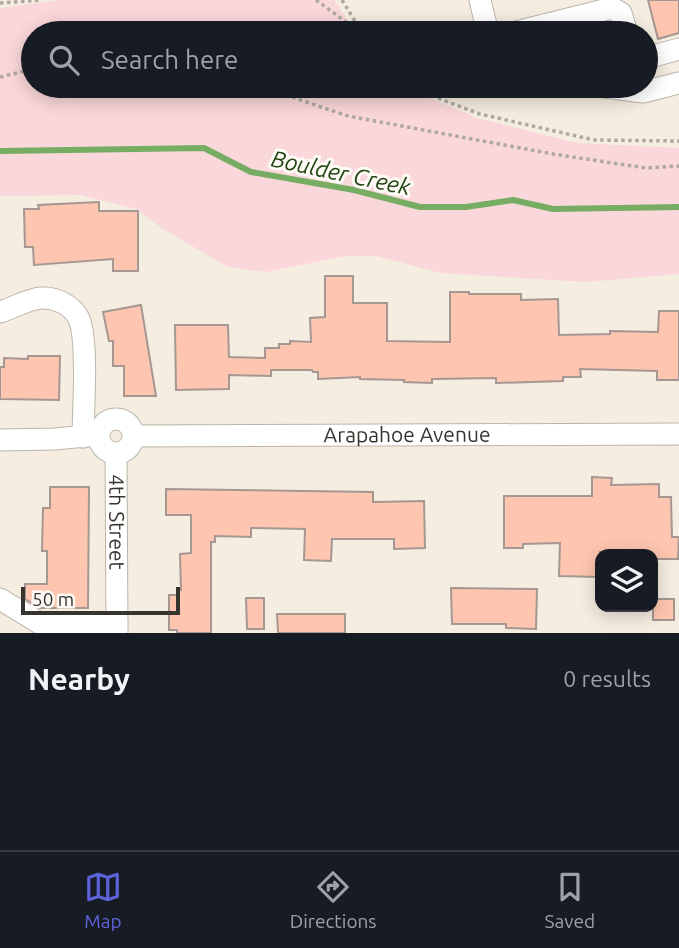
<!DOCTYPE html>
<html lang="en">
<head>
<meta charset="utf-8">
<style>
  body { margin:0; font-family:Ubuntu,sans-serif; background:#20242c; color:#f1f3f6 }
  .controls { position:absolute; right:21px; bottom:21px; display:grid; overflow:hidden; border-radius:14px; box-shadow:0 4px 18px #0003 }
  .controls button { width:63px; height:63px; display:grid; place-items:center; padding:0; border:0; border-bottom:2px solid #363941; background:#171b24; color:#f1f3f6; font:35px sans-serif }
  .scale { position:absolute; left:21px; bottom:18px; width:159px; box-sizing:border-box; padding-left:7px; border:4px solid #373430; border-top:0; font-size:19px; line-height:24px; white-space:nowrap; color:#373430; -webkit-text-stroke:5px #fefbf6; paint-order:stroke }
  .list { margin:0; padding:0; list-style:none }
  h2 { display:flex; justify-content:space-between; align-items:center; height:91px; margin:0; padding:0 28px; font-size:30px }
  h2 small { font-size:23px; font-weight:400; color:#9ea1a6 }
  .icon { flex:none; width:38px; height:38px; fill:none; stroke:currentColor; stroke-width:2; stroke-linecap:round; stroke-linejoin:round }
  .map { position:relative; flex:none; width:679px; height:633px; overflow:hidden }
  .search { position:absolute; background:#171b24; box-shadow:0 4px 18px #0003; left:21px; right:21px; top:21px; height:77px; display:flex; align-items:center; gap:18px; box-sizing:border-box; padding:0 24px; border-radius:38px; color:#9ea1a6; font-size:26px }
  .sheet { height:217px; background:#171b24 }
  nav { display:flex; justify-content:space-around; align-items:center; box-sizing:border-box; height:98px; border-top:2px solid #363941; background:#171b24; font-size:19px; color:#9ea1a6 }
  nav a { display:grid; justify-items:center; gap:4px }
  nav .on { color:#5d63db }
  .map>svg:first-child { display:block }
</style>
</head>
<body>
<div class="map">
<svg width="679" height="633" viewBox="0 0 679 633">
  <rect width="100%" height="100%" fill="#f6ede1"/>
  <polygon fill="#fad7da" points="60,0 334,0 356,33 33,33 33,86 401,86 477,118 578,143 679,148 679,274 587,282 441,273 376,256 346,256 266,272 228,267 163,229 136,209 80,195 0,196 0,8"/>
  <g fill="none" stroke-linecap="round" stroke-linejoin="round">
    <polyline stroke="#76ad63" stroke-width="6" points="0,151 204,148 251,172 354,190 420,207 466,207 513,200 553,209 679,207"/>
  </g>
  <g fill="#fec6b0" stroke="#a59792" stroke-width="2">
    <polygon points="648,0 679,0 679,33 658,39"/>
    <polygon points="99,202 99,211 138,211 138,271 113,271 113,259 34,265 33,247 25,247 24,209 39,209 38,205"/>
    <polygon points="325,276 353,276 353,303 387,303 387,341 450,342 450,292 469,292 469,294 521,294 521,300 558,299 559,335 610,334 610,331 658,332 659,311 679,311 679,380 657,380 657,371 580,369 581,377 563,377 563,381 496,383 496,378 432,379 432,383 404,382 404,380 360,379 360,377 318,379 318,372 313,372 312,370 271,370 271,376 229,375 229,389 176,390 175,325 228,325 229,357 265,358 265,348 279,348 279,344 290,344 290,341 311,342 310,318 325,317"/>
    <polygon points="141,305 156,396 124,396 124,366 113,366 113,341 109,341 103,312"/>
    <polygon points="28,356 60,356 59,400 0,399 0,367 4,367 4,358 28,359"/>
    <polygon points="592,477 612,478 611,485 659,484 659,497 671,497 672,537 679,537 678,559 654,559 654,554 600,552 600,577 559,576 560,543 523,544 523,548 504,548 504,496 592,496"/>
    <polygon points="50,487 89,487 88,608 40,608 25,599 25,584 47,584 47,551 42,551 43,508 50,508"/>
    <polygon points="166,489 373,492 373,502 424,501 425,548 394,549 394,539 332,539 331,561 304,560 305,529 251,528 251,537 215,536 215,542 211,542 211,633 177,633 177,630 169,630 169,595 178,595 178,590 181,590 180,554 191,553 191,515 166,515"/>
    <polygon points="451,588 537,589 536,629 506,628 506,624 452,624"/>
    <polygon points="246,598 264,598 264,629 247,629"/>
    <rect x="653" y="599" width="21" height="21"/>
    <polygon points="277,614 345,614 345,633 278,633"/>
  </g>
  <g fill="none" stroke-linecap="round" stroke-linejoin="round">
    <defs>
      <g id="minor">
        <polyline points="480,0 488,33"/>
        <polyline points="512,33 612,8 621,13 627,33"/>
        <polyline points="646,58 679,49"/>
        <polyline points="597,86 643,92 679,83"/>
        <path d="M0,312c13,-4 28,-13 41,-14 15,-1 30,7 37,19 11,19 5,94 5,120"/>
        <circle cx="116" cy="436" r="17"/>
        <path id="s1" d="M134,436l545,-2"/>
        <polyline points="0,440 55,439 96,435"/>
        <path id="s2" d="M116,454l1,179"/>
        <polyline points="0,599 41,624 117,624"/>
      </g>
    </defs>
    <use href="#minor" stroke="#bcb4a9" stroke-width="23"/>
    <g stroke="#afa9a0" stroke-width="3.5" stroke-dasharray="3.5 3.5" stroke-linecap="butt">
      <polyline points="316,0 361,33"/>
      <polyline points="342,0 361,31"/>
      <polyline points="0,3 42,0"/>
      <polyline points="0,77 33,69"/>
      <polyline points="259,86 348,116 553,154 646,168 679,166"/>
      <polyline points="413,86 422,92 480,114 594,140 679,141"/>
    </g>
    <use href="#minor" stroke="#fff" stroke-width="21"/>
  </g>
  <g text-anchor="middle" stroke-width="6" stroke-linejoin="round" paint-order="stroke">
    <g font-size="21" fill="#373430" stroke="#fefbf6">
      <text dy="7" stroke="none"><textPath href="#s1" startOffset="273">Arapahoe Avenue</textPath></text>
      <text dy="7" stroke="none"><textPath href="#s2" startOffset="68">4th Street</textPath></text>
    </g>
    <g font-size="23" font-style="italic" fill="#224613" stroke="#fefbf6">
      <text transform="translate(341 173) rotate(12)" y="8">Boulder Creek</text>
    </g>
  </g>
</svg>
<div class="controls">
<button><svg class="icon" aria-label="layers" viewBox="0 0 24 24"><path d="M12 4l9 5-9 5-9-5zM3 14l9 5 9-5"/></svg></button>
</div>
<div class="scale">50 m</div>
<div class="search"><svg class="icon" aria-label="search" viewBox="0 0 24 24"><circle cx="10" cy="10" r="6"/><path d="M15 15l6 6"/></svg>Search here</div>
</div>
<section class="sheet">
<h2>Nearby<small>0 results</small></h2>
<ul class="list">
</ul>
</section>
<nav>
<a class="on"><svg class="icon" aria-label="map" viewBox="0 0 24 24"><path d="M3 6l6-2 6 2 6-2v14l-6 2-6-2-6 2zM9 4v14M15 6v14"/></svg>Map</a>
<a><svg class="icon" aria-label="directions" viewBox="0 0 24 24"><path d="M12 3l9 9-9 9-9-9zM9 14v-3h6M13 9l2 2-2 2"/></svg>Directions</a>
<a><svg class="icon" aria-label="saved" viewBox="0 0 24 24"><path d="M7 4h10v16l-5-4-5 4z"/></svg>Saved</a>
</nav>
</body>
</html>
